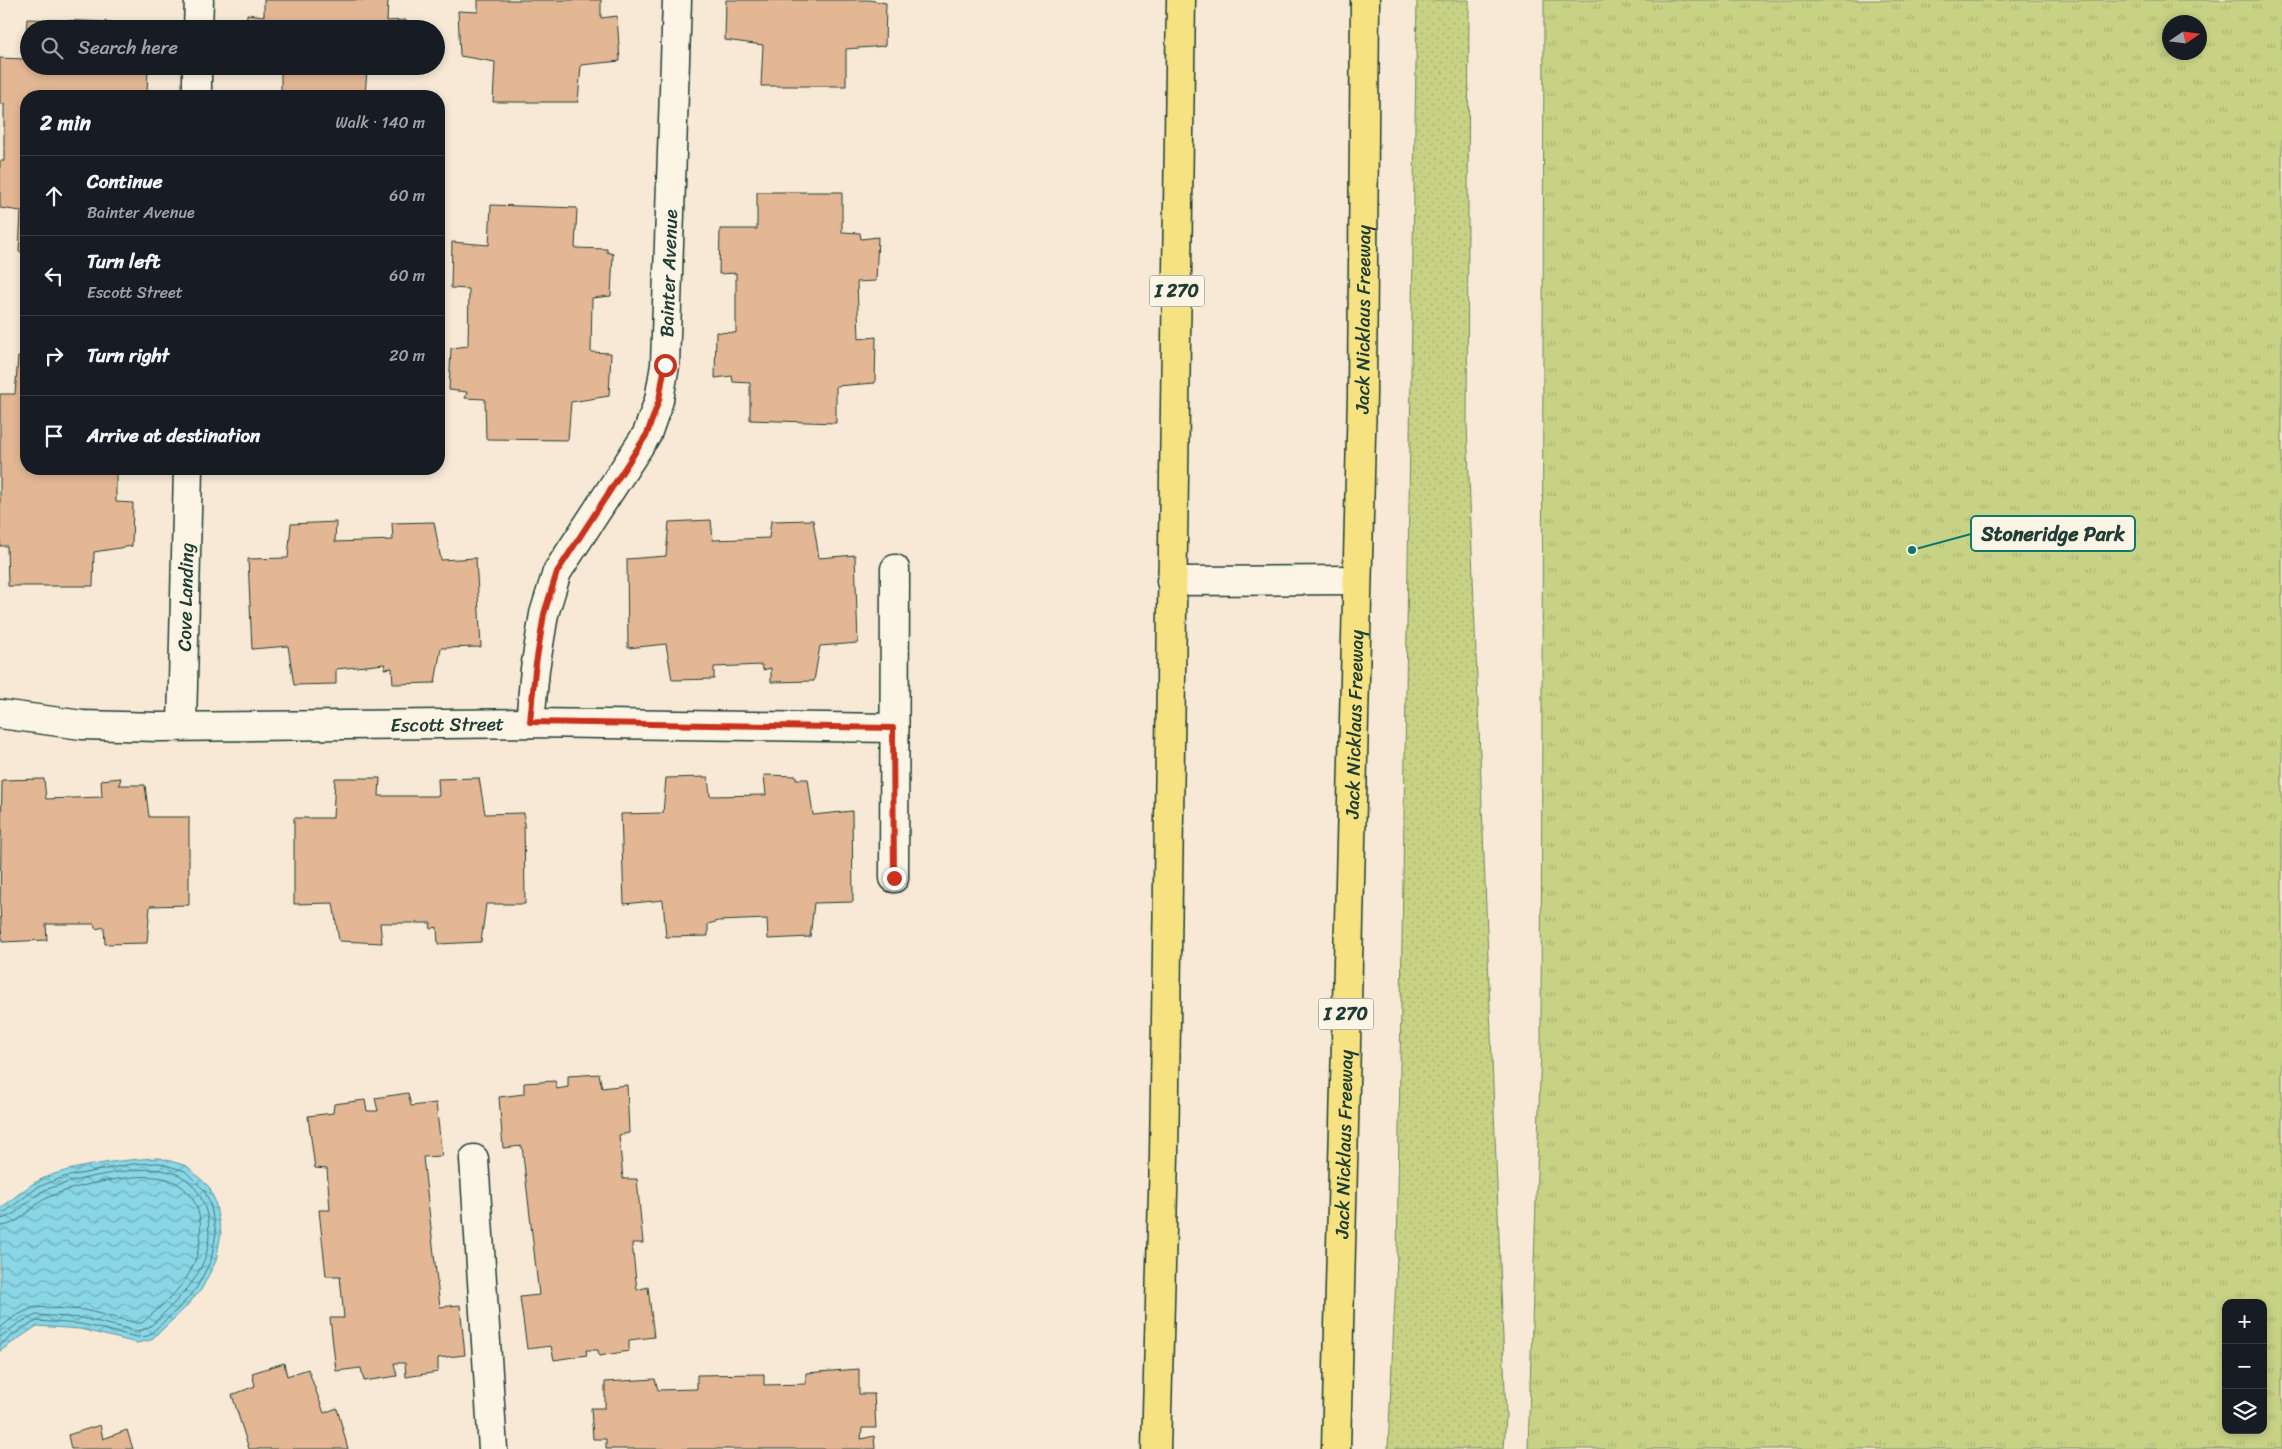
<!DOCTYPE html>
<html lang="en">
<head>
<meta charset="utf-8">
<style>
  body { margin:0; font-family:Sriracha,sans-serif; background:#242831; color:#f1f3f6 }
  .controls { position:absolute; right:15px; bottom:15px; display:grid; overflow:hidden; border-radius:10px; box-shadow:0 2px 8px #0003 }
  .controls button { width:45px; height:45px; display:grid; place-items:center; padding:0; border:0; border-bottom:1px solid #363941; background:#171b24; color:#f1f3f6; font:25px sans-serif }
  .compass { position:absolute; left:2162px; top:15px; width:45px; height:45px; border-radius:50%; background:#171b24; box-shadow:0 2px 8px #0003; rotate:77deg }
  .stop { position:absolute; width:15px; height:15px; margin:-11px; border:4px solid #c8321e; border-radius:50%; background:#fff }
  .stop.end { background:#c8321e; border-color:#fff; box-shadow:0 1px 5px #0008 }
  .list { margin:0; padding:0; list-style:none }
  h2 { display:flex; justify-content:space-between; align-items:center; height:65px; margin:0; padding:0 20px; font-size:21px }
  h2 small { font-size:16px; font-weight:400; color:#9ea1a6 }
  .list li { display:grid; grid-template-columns:32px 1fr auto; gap:15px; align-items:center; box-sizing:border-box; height:80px; padding:0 20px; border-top:1px solid #363941 }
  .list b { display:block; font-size:19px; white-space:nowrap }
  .list p { margin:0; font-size:16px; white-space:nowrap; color:#9ea1a6 }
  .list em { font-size:16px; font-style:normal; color:#9ea1a6 }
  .icon { flex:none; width:28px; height:28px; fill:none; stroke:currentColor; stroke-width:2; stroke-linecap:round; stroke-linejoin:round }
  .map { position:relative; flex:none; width:2282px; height:1449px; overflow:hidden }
  .search { position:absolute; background:#171b24; box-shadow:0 2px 8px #0003; left:20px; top:20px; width:425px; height:55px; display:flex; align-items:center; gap:12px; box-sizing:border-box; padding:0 18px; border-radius:28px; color:#9ea1a6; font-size:19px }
  .panel { position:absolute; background:#171b24; box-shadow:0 2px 8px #0003; left:20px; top:90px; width:425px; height:385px; border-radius:20px }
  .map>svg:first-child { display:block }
</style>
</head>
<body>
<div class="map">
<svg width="2282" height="1449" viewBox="0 0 2282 1449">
  <defs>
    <pattern id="grass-dots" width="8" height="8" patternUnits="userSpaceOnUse" patternTransform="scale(1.25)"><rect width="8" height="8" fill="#c7d285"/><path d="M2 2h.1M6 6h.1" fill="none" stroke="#aab573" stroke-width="1.8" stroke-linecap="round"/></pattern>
    <pattern id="park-tufts" width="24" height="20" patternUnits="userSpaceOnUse" patternTransform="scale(1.25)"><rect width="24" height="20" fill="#c7d285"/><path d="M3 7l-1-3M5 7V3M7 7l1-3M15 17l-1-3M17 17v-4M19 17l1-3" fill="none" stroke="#aab573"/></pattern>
    <pattern id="water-waves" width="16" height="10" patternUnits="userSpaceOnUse" patternTransform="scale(1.25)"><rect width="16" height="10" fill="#88d6e6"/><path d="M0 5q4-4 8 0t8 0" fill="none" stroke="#6fafbb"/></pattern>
  </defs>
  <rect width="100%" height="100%" fill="#f7e9d5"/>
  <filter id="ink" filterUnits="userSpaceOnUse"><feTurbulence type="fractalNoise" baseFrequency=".02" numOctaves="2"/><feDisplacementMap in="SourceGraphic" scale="10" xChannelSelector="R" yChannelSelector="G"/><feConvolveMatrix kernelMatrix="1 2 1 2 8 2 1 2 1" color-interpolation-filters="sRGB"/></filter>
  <g filter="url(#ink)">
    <polygon fill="url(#grass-dots)" stroke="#73885c" points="1417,0 1469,0 1467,425 1506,1415 1504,1449 1388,1449 1397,1256"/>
    <path fill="url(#park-tufts)" stroke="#73885c" fill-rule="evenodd" d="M1544,0h738v1449h-754l13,-402zM2170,22h30v30h-30zM2226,1303h37v127h-37z"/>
    <path fill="url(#water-waves)" stroke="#5e999f" d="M160,1158l27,8 22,21 6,14 6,32 -5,28 -15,29 -19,21 -31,29 -14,3 -57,-14 -43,-3 -37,25v-142c11,-9 22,-18 34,-26 28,-17 93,-24 126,-25z"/>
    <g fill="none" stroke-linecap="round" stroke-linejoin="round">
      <g stroke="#497a7b" stroke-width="1">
        <polyline points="0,1212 5,1212 38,1187 64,1177 132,1164 159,1163 185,1171 204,1190 210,1203 216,1233 211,1260 197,1287 179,1308 148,1336 137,1337 81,1324 37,1321 22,1328 0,1345"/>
        <path d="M0,1219c15,-1 28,-19 41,-27 21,-11 95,-26 119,-22 6,1 16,3 21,6 27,15 33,56 24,82 -8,22 -24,39 -41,55 -8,8 -15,17 -27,18l-55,-13 -46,-3 -17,8 -19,14"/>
        <path d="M0,1226c18,0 30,-19 45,-27 19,-11 66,-20 89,-22 13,-1 33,-1 44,7 32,20 26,69 7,96 -11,16 -28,30 -43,43h-5l-53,-13 -49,-3 -20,9 -15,12"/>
      </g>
    </g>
    <g fill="#e3b794" stroke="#1f3d34">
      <polygon points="264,0 388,0 387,21 406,20 406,29 246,29 247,14 264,16"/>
      <polygon points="478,0 601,0 601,18 617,16 620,61 581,65 578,102 493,102 495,62 460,56 458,11 478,12"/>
      <polygon points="726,0 869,0 886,3 885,46 846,49 846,86 761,86 763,45 725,40"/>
      <polygon points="27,19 113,22 113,29 29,29 29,66 148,66 147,96 26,96 26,252 19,252 21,211 0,208 0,161 4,161 4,104 0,104 0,58 25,59"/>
      <polygon points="281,66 396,66 367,69 365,96 281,96"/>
      <polygon points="757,192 842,192 842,232 860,233 861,239 878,237 876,281 857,282 859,339 876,337 875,383 836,386 836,423 750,420 750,383 733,382 732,376 715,378 716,332 736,333 736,273 719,274 720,229 757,229"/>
      <polygon points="491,205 577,208 575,248 607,249 607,252 613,254 611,296 592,298 591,352 611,353 609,396 571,402 568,440 486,439 485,399 465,398 467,392 449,390 451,348 468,346 469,289 451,288 452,242 489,245"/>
      <polygon points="18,357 26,357 26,469 116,469 116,502 133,503 132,546 94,552 93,586 8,586 7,546 0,546 0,394 15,394"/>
      <polygon points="711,520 713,540 769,538 771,521 813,520 819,558 855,555 858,643 820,646 814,681 771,682 771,668 763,670 762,665 714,667 714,679 672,680 666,644 628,648 627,559 666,556 669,522"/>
      <polygon points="336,522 335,542 393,540 392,523 434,522 441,560 476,558 481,647 441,648 435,683 393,684 392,668 384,669 385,664 336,669 336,684 294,685 288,646 252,649 248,559 288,558 291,524"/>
      <polygon points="764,775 796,776 796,779 808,779 813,815 852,811 853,902 814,903 810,937 768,939 767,919 719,921 708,924 708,936 666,937 663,900 624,904 621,814 663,813 666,778 708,777 710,796 766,795"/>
      <polygon points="121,778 119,785 145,785 149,817 189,817 189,905 150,906 147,943 105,944 104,927 96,929 94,924 46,924 47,940 2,942 0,906 2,780 44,779 46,799 102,797 101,780"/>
      <polygon points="335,778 380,778 379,796 439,796 438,779 479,778 485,814 524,813 525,904 486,904 481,942 438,944 437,927 430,929 431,923 380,923 382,943 339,941 333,903 294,904 294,818 333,818"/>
      <polygon points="599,1074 602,1088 627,1085 629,1133 619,1135 623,1179 637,1179 643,1243 632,1243 637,1290 648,1287 654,1337 629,1340 629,1351 599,1356 598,1350 586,1350 587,1355 554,1360 551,1346 527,1349 520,1297 539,1295 522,1146 503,1148 499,1097 524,1094 524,1083 555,1081 557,1089 568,1087 568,1076"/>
      <polygon points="408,1093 411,1106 436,1103 442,1156 423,1157 440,1307 460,1305 465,1355 438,1358 438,1372 406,1377 405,1363 394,1363 397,1376 364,1381 361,1368 336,1371 330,1318 344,1318 340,1276 326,1276 319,1210 330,1210 327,1169 315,1168 308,1116 333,1113 334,1104 365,1100 367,1111 378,1111 375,1098"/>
      <polygon points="284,1363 287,1376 308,1369 324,1413 337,1408 348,1449 249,1449 232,1395 255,1386 252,1373"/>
      <polygon points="859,1369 859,1394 874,1394 876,1428 862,1428 861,1439 874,1436 875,1449 606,1449 606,1439 593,1439 591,1408 605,1408 605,1382 655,1379 658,1390 697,1389 697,1375 764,1374 764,1385 806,1384 806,1373"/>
      <polygon points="100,1425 103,1439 127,1430 133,1449 71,1449 68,1435"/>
    </g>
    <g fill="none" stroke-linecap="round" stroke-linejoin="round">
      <defs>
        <g id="minor">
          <polyline points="198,29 199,0"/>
          <polyline points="197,96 197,66"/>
          <polyline points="1171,581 1357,580"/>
          <path id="s1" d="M0,714l82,11 77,2 371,-4 363,5"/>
          <path id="s2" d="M530,723l5,-54 9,-55 13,-42 90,-138 12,-34 6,-35 12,-365"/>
          <path id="s3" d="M182,726l6,-257"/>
          <polyline points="894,878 895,569"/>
          <polyline points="474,1159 493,1449"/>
        </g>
        <g id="highway">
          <polyline points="1156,1449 1164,1156 1181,0"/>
          <path id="s4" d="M1336,1449l26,-1054 3,-395"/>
        </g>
      </defs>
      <use href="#minor" stroke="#1f3d34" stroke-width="31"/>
      <use href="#highway" stroke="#1f3d34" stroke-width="31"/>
      <use href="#minor" stroke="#fcf5e5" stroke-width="28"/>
      <use href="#highway" stroke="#f7e281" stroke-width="28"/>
    </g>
  </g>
  <g fill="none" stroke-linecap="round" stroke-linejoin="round" filter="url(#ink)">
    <polyline stroke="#c8321e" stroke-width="6" points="665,365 659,400 647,434 557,572 544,614 535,670 530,722 893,728 894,878"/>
  </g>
  <g text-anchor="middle" stroke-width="5" stroke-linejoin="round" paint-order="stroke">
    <g fill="#fcf5e5" stroke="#617469" stroke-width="1">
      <rect x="1149.5" y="275.5" width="55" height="31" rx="4"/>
      <rect x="1318.5" y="998.5" width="55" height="31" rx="4"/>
    </g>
    <g font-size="18" font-weight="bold" fill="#1f3d34">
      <text x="1177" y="297">I 270</text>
      <text x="1346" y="1020">I 270</text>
    </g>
    <g font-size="19" fill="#1f3d34" stroke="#fcf5e5">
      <text dy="7" stroke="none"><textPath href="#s2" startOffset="482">Bainter Avenue</textPath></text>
      <text dy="7" stroke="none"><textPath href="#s4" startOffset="1130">Jack Nicklaus Freeway</textPath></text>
      <text dy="7" stroke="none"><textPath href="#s3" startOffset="129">Cove Landing</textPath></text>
      <text dy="7" stroke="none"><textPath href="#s1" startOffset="448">Escott Street</textPath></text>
      <text dy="7" stroke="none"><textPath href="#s4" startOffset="725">Jack Nicklaus Freeway</textPath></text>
      <text dy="7" stroke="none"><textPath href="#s4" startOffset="305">Jack Nicklaus Freeway</textPath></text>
    </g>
  </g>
  <path fill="none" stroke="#0f766e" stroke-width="2" d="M1912 550L1971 534"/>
  <circle fill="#0f766e" stroke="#fcf5e5" stroke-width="2" cx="1912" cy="550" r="5"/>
  <rect fill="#fcf5e5" stroke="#0f766e" stroke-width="2" x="1971" y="516" width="164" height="35" rx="5"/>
  <g font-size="20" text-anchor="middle" font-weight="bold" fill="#1f3d34">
    <text x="2053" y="541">Stoneridge Park</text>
  </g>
</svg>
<div class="controls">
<button>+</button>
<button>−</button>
<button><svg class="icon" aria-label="layers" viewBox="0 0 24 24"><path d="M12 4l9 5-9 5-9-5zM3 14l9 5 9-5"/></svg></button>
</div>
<svg class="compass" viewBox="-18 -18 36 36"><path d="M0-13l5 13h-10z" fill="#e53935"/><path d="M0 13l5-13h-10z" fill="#9ea1a6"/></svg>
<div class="stop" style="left:665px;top:365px"></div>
<div class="stop end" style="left:894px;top:878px"></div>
<div class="search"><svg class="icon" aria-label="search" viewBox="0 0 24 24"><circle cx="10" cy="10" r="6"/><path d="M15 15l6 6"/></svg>Search here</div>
<section class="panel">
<h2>2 min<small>Walk · 140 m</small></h2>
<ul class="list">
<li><svg class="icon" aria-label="ahead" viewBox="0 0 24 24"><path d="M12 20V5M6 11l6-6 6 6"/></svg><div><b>Continue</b><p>Bainter Avenue</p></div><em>60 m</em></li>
<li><svg class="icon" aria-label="left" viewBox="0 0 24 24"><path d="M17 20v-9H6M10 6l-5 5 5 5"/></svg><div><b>Turn left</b><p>Escott Street</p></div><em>60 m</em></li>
<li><svg class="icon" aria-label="right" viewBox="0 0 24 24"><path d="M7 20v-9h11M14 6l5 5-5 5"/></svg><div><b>Turn right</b></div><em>20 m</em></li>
<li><svg class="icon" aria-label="arrive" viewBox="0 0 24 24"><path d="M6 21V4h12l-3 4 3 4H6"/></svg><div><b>Arrive at destination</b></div></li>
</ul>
</section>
</div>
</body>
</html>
